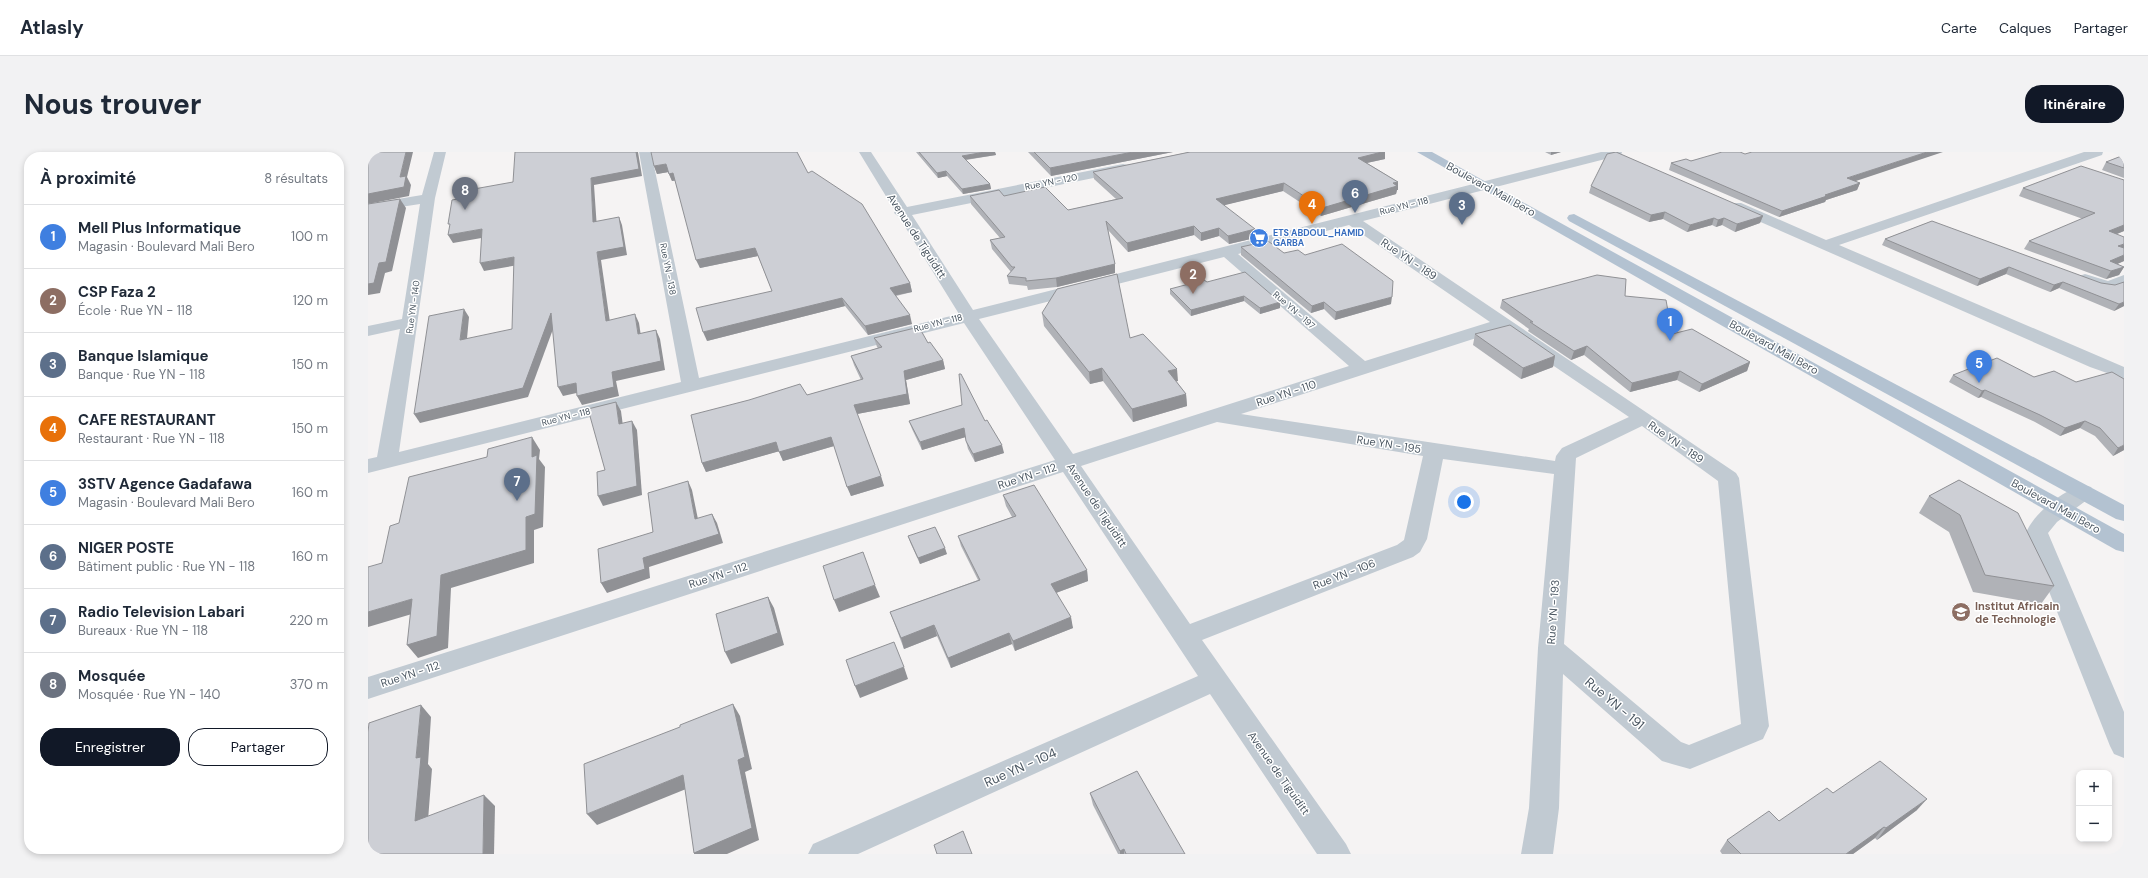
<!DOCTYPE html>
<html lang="fr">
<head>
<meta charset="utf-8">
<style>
  body { margin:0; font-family:"DM Sans",sans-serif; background:#f2f2f3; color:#1f2937 }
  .controls { position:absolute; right:12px; bottom:12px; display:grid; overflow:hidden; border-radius:8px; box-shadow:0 2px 6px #0003 }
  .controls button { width:36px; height:36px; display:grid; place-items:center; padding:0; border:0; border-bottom:1px solid #e0e1e3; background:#fff; color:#1f2937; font:20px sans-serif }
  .you { position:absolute; left:1096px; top:350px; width:14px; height:14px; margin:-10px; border:3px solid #fff; border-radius:50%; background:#1a73e8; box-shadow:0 0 0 6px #1a73e833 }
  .badge { display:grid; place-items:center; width:26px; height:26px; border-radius:50%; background:#111827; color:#fff; font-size:13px; font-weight:700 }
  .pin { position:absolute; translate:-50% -33px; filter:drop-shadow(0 1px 2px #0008) }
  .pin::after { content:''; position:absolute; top:21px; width:14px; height:12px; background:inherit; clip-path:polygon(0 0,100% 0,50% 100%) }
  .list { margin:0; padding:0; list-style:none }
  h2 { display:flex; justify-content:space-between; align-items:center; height:52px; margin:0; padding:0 16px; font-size:17px }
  h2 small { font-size:13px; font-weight:400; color:#747a83 }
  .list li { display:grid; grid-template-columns:26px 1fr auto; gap:12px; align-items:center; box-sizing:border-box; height:64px; padding:0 16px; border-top:1px solid #e0e1e3 }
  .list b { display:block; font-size:15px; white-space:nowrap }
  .list p { margin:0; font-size:13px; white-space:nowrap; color:#747a83 }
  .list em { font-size:13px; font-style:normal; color:#747a83 }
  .actions { display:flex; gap:8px; padding:12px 16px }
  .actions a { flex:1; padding:9px 0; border:1px solid #111827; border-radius:16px; text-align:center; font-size:14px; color:#111827 }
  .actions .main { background:#111827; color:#fff }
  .map { position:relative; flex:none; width:1756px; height:702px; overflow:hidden; border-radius:16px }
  header { display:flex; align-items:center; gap:24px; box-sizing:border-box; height:56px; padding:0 20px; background:#fff; border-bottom:1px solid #e0e1e3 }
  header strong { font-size:19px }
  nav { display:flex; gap:22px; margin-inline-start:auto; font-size:14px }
  .intro { display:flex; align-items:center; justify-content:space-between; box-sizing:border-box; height:96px; padding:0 24px }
  h1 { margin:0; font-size:28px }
  .button { padding:10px 18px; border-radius:16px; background:#111827; color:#fff; font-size:14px; font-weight:700 }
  main { display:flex; gap:24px; padding:0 24px }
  aside { flex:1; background:#fff; border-radius:16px; box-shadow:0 2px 6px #0003 }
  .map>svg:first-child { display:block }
</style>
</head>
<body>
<header>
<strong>Atlasly</strong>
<nav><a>Carte</a><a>Calques</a><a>Partager</a></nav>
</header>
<div class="intro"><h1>Nous trouver</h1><a class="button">Itinéraire</a></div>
<main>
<aside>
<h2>À proximité<small>8 résultats</small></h2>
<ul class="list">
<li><span class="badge" style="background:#3f7fe0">1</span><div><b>Mell Plus Informatique</b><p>Magasin · Boulevard Mali Bero</p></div><em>100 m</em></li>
<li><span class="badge" style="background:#8d6e63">2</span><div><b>CSP Faza 2</b><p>École · Rue YN - 118</p></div><em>120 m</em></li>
<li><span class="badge" style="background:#5c6f8a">3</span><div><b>Banque Islamique</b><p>Banque · Rue YN - 118</p></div><em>150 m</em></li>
<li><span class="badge" style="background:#e8710a">4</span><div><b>CAFE RESTAURANT</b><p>Restaurant · Rue YN - 118</p></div><em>150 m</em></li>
<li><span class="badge" style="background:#3f7fe0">5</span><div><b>3STV Agence Gadafawa</b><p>Magasin · Boulevard Mali Bero</p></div><em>160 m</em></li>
<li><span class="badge" style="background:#5c6f8a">6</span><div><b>NIGER POSTE</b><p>Bâtiment public · Rue YN - 118</p></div><em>160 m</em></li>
<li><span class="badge" style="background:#5c6f8a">7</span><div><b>Radio Television Labari</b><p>Bureaux · Rue YN - 118</p></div><em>220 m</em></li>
<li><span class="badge" style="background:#6b7280">8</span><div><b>Mosquée</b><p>Mosquée · Rue YN - 140</p></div><em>370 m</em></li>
</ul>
<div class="actions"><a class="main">Enregistrer</a><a>Partager</a></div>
</aside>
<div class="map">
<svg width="1756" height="702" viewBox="0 0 1756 702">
  <rect width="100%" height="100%" fill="#f5f3f3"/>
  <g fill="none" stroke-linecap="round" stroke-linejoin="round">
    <g fill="#c1cad2" fill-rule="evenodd">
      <path d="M66,0h12l-11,46 -36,254 282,-70 -42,-230h12l48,226 260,-64 -60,-97 -5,-4 1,-2 -36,-59h12l36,55 216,-43 5,1 2,3 -7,4 -211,43 61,95 628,-158h21l-1,3 -258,66 373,252 3,5 30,248 -6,13 -73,30 -18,-5 -10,-3 -99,-87 -4,134 -6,46h-32l8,-46 9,-160 16,-174 -111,-15 -16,80 -7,13 -7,5 -211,83 144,204 5,10h-34l-107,-160 -352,160h-50l5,-10 385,-168 -135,-204 -695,227v-22l687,-217 -91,-137 -596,150v-14l9,-2 23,-128 -32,7v-10l34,-7 18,-115 -52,8v-8l54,-9zM981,73l141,97 -125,39 -127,-107zM856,105l125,109 -276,88 -94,-135zM1133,178l128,87 -67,31 -6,8 -1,5 -314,-47zM849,270l206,34 -19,84 -7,5 -207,79 -109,-158zM1274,274l76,55 23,243 -52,21 -8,-3 -117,-98 12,-186z"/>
      <polygon points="1716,0 1735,0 1734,3 1471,93 1756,215 1756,227 1722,215 1363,57 1361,54 1363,51 1373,51 1458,88"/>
      <polygon points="1717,122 1740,129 1756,123 1756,134 1741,139 1711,130 1709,127 1711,124"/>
      <path d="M1715,333l8,2 3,5 -3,5 -34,25 -9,11 76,179v46l-10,-4 -4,-8 -84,-213c7,-19 37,-43 57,-48z"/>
    </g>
    <g fill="#b3c2d1" fill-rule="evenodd">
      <polygon points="1049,0 1064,0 1756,382 1756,400 1748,398"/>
      <polygon points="1206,62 1756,353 1756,369 1748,367 1201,69 1199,66 1201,63"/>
    </g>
  </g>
  <g fill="#b0b2b7">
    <polygon points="548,0 627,0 628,3 598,8 622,32 623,37 595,42 579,24 570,26"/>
    <polygon points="660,0 805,0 683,24"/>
    <polygon points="821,0 1017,0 1017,7 999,11 1030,30 1030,38 1029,38 1028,42 953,64 915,39 856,53 887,86 861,92 851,84 833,89 826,83 760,100 740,78 747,112 747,121 689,135 660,138 659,134 641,132 639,124 643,120 624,97 622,88 632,86 603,52 602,44 636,44 700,58 748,47 726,27 725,20"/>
    <polygon points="1177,0 1193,0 1183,3"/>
    <polygon points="1377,2 1487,29 1492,31 1489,38 1458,48 1457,50 1411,65 1301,18 1303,11"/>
    <polygon points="1756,3 1756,26 1734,18 1738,10"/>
    <polygon points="286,14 440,21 542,131 544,140 528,144 544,172 500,183 477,154 339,189 404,139 390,104 332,116 307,29 304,29 300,20 289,22"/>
    <polygon points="1756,28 1756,79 1749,82 1756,109 1749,112 1756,115 1751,123 1738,127 1656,97 1661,89 1715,67 1651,44 1655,36"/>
    <polygon points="1223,34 1395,64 1392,71 1367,80 1354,73 1348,75 1344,73 1319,80 1295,67 1281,70 1221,41"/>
    <polygon points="1564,69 1756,154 1746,159 1691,136 1682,140 1638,122 1609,134 1514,93 1517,87"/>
    <polygon points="873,95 916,101 937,103 1023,152 967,168 956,157 943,161 873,103"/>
    <polygon points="839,130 912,156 892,162 876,149 823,164 802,142 802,137"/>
    <polygon points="1257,144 1304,182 1382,210 1379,219 1331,240 1309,228 1262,240 1216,203 1203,208 1160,179 1161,177 1132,156 1134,148"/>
    <polygon points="674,161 762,186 810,229 808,229 818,242 819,254 765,270 735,229 722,232 676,174"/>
    <polygon points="1107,182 1187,204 1185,215 1153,227 1105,193"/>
    <polygon points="506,186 560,191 575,208 577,217 538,228 542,252 489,262 516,334 483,344 466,294 415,309 411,299 338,320 334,311 439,243 493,228 486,213 483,204 510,196 509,195"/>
    <polygon points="1686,219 1756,298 1745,304 1727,284 1712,276 1692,284 1667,270 1613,245 1610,246 1581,230 1585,223 1666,225"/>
    <polygon points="541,269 617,269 636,301 607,310 600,297 597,285 554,298 544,277"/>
    <polygon points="1591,328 1686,434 1673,452 1605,440 1581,380 1551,361 1561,344"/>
    <polygon points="635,343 719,418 720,429 688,441 705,476 647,499 644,492 583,516 569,484 536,497 522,460 610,428 593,394 590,384 644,365 638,354"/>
    <polygon points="540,384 579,402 552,412 542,390"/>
    <polygon points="722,641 817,702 750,702 725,653"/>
    <polygon points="1465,641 1549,658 1509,688 1507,686 1485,702 1354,702 1352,699 1359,688 1411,669"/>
  </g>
  <g fill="#909195">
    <polygon points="38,0 45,0 39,25 43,33 41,44 0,52 0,42 32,25"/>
    <polygon points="268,0 270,0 274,24 226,33 229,77 225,70 223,26"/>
    <polygon points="617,0 627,0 628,3 595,8 594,4"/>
    <polygon points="765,0 805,0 683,24 682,16"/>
    <polygon points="1014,0 1017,0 1017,7 989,13 990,6"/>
    <polygon points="1183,0 1193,0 1183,3"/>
    <polygon points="1559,0 1575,0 1476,33 1479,26"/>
    <polygon points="298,12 301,20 289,22 286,14"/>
    <polygon points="578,19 579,24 570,26 569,21"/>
    <polygon points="305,21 308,28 304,29 301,22"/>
    <polygon points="1030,30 1030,38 1029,38 1028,42 953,64 954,56"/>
    <polygon points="916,31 915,39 849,55 848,47"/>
    <polygon points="1492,31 1489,38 1458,48 1457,50 1411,65 1414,59 1457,43"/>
    <polygon points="622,32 623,37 595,42 594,37"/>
    <polygon points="32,47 38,56 24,119 17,121 12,141 0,143 0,132 11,111"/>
    <polygon points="1297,60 1295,67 1281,70 1283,63"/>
    <polygon points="1395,64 1392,71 1367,80 1369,72"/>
    <polygon points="251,65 254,73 259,103 233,108 243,177 238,169 229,100"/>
    <polygon points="1346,66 1344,73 1319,80 1322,73"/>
    <polygon points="1356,66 1354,73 1348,75 1350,68"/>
    <polygon points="1756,73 1756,79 1736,87 1741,79"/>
    <polygon points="826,74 826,83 760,100 759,91"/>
    <polygon points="851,76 851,84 833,89 833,81"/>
    <polygon points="114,77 119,85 85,91 80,83"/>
    <polygon points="887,77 887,86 861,92 860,84"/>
    <polygon points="1756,92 1756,98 1750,94"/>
    <polygon points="387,96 390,104 332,116 328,108"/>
    <polygon points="1756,103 1756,109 1738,117 1742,109"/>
    <polygon points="146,105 150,113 116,119 112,111"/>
    <polygon points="747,112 747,121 689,135 688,126"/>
    <polygon points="1641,115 1638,122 1609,134 1612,127"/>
    <polygon points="1756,115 1751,123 1738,127 1743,119"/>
    <polygon points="1695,130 1691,136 1682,140 1686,133"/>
    <polygon points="542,131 544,140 524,144 522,136"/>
    <polygon points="876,144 876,149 823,164 823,158"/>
    <polygon points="1024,145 1023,152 967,168 968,160"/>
    <polygon points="474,146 477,154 339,189 335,180"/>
    <polygon points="912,150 912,156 892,162 892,156"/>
    <polygon points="956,150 956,157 943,161 944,154"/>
    <polygon points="1756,150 1756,154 1746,159 1751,152"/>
    <polygon points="96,157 101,165 98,197 92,188"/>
    <polygon points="183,161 188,169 160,245 52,271 46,262"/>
    <polygon points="267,162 271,171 274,191 270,182"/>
    <polygon points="542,163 544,172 500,183 497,174"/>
    <polygon points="288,178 292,187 297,218 248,229 251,244 214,253 209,244 244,220"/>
    <polygon points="1219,194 1216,203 1203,208 1206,199"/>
    <polygon points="1187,204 1185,215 1153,227 1155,216"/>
    <polygon points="575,208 577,217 538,228 542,252 489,262 486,253 536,219"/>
    <polygon points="1382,210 1379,219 1331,240 1334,232"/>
    <polygon points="734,216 735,229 722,232 721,220"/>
    <polygon points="809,217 810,229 801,231 800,219"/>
    <polygon points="1312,219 1309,228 1262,240 1264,231"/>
    <polygon points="208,231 213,240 195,244 190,235"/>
    <polygon points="1617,238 1613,245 1610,246 1614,239"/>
    <polygon points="818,242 819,254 765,270 764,257"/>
    <polygon points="248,250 253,259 256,282 251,272"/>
    <polygon points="264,269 269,278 274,343 235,354 230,344"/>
    <polygon points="1717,269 1712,276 1692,284 1697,276"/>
    <polygon points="596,276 598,285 554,298 552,290"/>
    <polygon points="164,285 172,298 171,307 177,315 175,375 166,378 166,411 83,436 80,496 50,506 39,493 73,423 158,365 164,305"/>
    <polygon points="463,285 466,294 415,309 411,300"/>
    <polygon points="408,290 412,299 338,320 334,311"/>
    <polygon points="634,293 636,301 607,310 605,302"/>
    <polygon points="1756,293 1756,298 1745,304 1750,296"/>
    <polygon points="513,324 516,334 483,344 479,335"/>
    <polygon points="320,329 324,338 332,377 327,367"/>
    <polygon points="344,362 349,371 355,391 281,415 282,426 239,441 233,431 275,406"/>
    <polygon points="577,396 579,402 552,412 550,406"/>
    <polygon points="719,418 720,429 685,442 683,432"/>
    <polygon points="507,433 512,445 471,460 466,448"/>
    <polygon points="400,445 406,456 416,493 363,512 357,500"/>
    <polygon points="44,447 54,459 0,475 0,460"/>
    <polygon points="703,465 705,476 647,499 645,489"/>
    <polygon points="566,473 569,484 536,497 533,486"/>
    <polygon points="641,481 644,492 583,516 580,506"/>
    <polygon points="536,515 540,527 492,546 487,534"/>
    <polygon points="365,552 372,564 384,617 377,620 391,688 359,702 326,702 326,701 370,608"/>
    <polygon points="53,553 63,565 60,612 64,617 59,681 47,669 48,606"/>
    <polygon points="315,623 323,635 229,673 219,662"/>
    <polygon points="116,643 127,654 126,702 115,702"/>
    <polygon points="1559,647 1549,658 1509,688 1518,676"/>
    <polygon points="1516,675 1507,686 1485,702 1478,702"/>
    <polygon points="756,697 756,702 752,702 752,699"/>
  </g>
  <g fill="#cdcfd5" stroke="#909195">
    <polygon points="0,0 38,0 32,25 38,24 36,35 0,42"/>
    <polygon points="147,0 268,0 271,17 223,26 225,70 251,65 256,95 229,100 238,169 267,162 270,182 288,178 293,209 244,220 246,235 209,244 208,231 190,235 183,161 155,236 46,262 61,164 96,157 92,188 144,177 146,105 112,111 114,77 80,83 82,72 80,72 84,48 106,44 106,37 145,30"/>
    <polygon points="283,0 429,0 440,21 444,19 494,52 542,131 522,136 542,163 497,174 474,146 335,180 328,156 404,139 387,96 328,108 305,21 301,22 298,12 286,14"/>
    <polygon points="551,0 617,0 594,4 622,32 594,37 578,19 569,21"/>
    <polygon points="666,0 765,0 682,16"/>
    <polygon points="822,0 1014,0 990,6 1030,30 1025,31 1029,34 954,56 916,31 848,47 887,77 860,84 851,76 833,81 826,74 759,91 738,69 747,112 688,126 658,129 658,126 639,124 647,115 644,115 622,88 637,85 602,44 631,38 636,44 677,35 700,58 755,46 725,20"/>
    <polygon points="1248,0 1395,64 1369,72 1356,66 1350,68 1346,66 1322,73 1297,60 1283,63 1223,34 1239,2"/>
    <polygon points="1354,0 1372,0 1377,2 1384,0 1559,0 1479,26 1492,31 1457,43 1459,44 1414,59 1303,11 1318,7 1323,9"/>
    <polygon points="1756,3 1756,16 1738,10"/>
    <polygon points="1713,14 1756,28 1756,73 1741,79 1756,85 1756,92 1750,94 1756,96 1756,103 1742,109 1756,115 1743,119 1661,89 1727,61 1655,36"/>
    <polygon points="32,47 18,110 11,111 6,131 0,132 0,52"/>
    <polygon points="1564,69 1733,131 1747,133 1756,130 1756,150 1751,152 1695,130 1686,133 1641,115 1612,127 1517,87"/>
    <polygon points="900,89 916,101 930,98 937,103 974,92 1025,129 1024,145 968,160 956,150 944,154 873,95"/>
    <polygon points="877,120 912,150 892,156 876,144 823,158 802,137 836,128 839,130"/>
    <polygon points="749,122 762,186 775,182 809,217 800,219 818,242 764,257 734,216 721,220 674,161 689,137"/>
    <polygon points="1229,123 1258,127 1257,144 1298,148 1304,182 1324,177 1382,210 1334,232 1312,219 1264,231 1219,194 1206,199 1162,170 1165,170 1134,148"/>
    <polygon points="1142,173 1187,204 1155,216 1107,182"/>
    <polygon points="551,175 560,191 562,190 575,208 536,219 539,242 486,253 513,324 479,335 463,285 411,300 408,290 334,311 323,263 381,248 432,232 439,243 495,227 483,204 514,195 506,186"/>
    <polygon points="1629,206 1666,225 1686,219 1708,230 1744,220 1756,227 1756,293 1750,296 1732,276 1717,269 1697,276 1672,263 1617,238 1614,239 1585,223"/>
    <polygon points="591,222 593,222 617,269 619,268 634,293 605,302 598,289 596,276 552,290 541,269 594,253"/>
    <polygon points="248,250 251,272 264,269 269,334 230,344 229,320 237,318 220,257"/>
    <polygon points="164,285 164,305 169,303 167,362 158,365 158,398 73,423 69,484 39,493 44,447 0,460 0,415 14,411 22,374 31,371 41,325 119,305 120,297"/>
    <polygon points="1591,328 1650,361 1686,434 1617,423 1592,363 1561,344"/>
    <polygon points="320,329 327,367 344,362 351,382 275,406 277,417 233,431 230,397 285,380 280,341"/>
    <polygon points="666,333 719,418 683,432 703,465 645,489 641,481 580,506 566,473 533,486 522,460 612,428 590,384 648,364 635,343"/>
    <polygon points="567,375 577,396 550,406 540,384"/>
    <polygon points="495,400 507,433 466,448 455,414"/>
    <polygon points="400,445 410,481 357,500 348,462"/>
    <polygon points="526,490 536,515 487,534 478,508"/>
    <polygon points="365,552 377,605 370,608 384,676 326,701 315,623 219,662 216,612 312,575 312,573"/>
    <polygon points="53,553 48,606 53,605 47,669 116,643 115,702 0,702 0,580 1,571"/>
    <polygon points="1512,609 1559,647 1518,676 1516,675 1478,702 1373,702 1359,688 1401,659 1411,669 1459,636 1465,641"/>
    <polygon points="769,619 817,702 758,702 756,697 752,699 722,641"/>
    <polygon points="595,679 604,702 569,702 566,693"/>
  </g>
  <defs>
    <symbol id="supermarket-disc" viewBox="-11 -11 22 22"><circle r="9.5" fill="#3f7fe0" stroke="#fff"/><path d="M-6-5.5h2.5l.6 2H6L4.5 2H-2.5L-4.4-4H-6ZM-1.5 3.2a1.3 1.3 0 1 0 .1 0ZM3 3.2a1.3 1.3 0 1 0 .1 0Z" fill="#fff"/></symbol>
    <symbol id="university-disc" viewBox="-11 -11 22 22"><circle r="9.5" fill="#8d6e63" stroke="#fff"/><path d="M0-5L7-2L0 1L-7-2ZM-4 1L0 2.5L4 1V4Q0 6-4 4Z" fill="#fff"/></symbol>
  </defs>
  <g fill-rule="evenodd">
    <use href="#supermarket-disc" x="880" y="75" width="22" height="22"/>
    <use href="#university-disc" x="1582" y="449" width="22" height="22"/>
  </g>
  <g text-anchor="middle" stroke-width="3" stroke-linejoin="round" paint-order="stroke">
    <g font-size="9" fill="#4a5661" stroke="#fff">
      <text transform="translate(683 30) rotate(-11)" y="3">Rue YN - 120</text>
      <text transform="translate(1036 54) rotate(-14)" y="3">Rue YN - 118</text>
      <text transform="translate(300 117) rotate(79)" y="3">Rue YN - 138</text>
      <text transform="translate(45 155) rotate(-82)" y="3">Rue YN - 140</text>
      <text transform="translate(926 158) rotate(41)" y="3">Rue YN - 197</text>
      <text transform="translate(570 171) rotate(-14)" y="3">Rue YN - 118</text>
      <text transform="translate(198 265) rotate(-14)" y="3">Rue YN - 118</text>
    </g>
    <g font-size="9" font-weight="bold" fill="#366cbe" stroke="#fff" text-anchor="start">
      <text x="905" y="84">ETS ABDOUL_HAMID<tspan x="905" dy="10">GARBA</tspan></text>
    </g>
    <g font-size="11" fill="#4a5661" stroke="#fff">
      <text transform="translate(1123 37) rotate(29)" y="4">Boulevard Mali Bero</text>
      <text transform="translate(549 84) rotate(57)" y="4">Avenue de Tiguiditt</text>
      <text transform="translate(1041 107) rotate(34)" y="4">Rue YN - 189</text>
      <text transform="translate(1406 195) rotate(29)" y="4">Boulevard Mali Bero</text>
      <text transform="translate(918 241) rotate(-18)" y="4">Rue YN - 110</text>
      <text transform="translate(1308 290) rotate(35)" y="4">Rue YN - 189</text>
      <text transform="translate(1021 292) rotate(9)" y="4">Rue YN - 195</text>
      <text transform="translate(659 324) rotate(-18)" y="4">Rue YN - 112</text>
      <text transform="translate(729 353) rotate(56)" y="4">Avenue de Tiguiditt</text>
      <text transform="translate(1688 354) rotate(29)" y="4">Boulevard Mali Bero</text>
      <text transform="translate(976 422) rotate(-21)" y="4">Rue YN - 106</text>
      <text transform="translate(350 423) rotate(-18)" y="4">Rue YN - 112</text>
      <text transform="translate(1185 460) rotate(-86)" y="4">Rue YN - 193</text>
      <text transform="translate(42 522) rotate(-18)" y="4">Rue YN - 112</text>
      <text transform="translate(911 621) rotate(55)" y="4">Avenue de Tiguiditt</text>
    </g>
    <g font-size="11" font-weight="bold" fill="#785e54" stroke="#fff" text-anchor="start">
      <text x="1607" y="458">Institut Africain<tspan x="1607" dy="13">de Technologie</tspan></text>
    </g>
    <g font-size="13" fill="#4a5661" stroke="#fff">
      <text transform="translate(1247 551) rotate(40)" y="5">Rue YN - 191</text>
      <text transform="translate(652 615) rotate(-24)" y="5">Rue YN - 104</text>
    </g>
  </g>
</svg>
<div class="controls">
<button>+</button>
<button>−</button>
</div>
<div class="you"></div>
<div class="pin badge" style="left:1302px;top:189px;background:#3f7fe0">1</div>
<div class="pin badge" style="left:825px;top:142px;background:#8d6e63">2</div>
<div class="pin badge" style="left:1094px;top:73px;background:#5c6f8a">3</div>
<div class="pin badge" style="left:944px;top:72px;background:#e8710a">4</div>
<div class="pin badge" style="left:1611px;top:231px;background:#3f7fe0">5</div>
<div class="pin badge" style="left:987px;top:61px;background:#5c6f8a">6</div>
<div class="pin badge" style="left:149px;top:349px;background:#5c6f8a">7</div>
<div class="pin badge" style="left:97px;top:58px;background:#6b7280">8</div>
</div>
</main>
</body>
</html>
